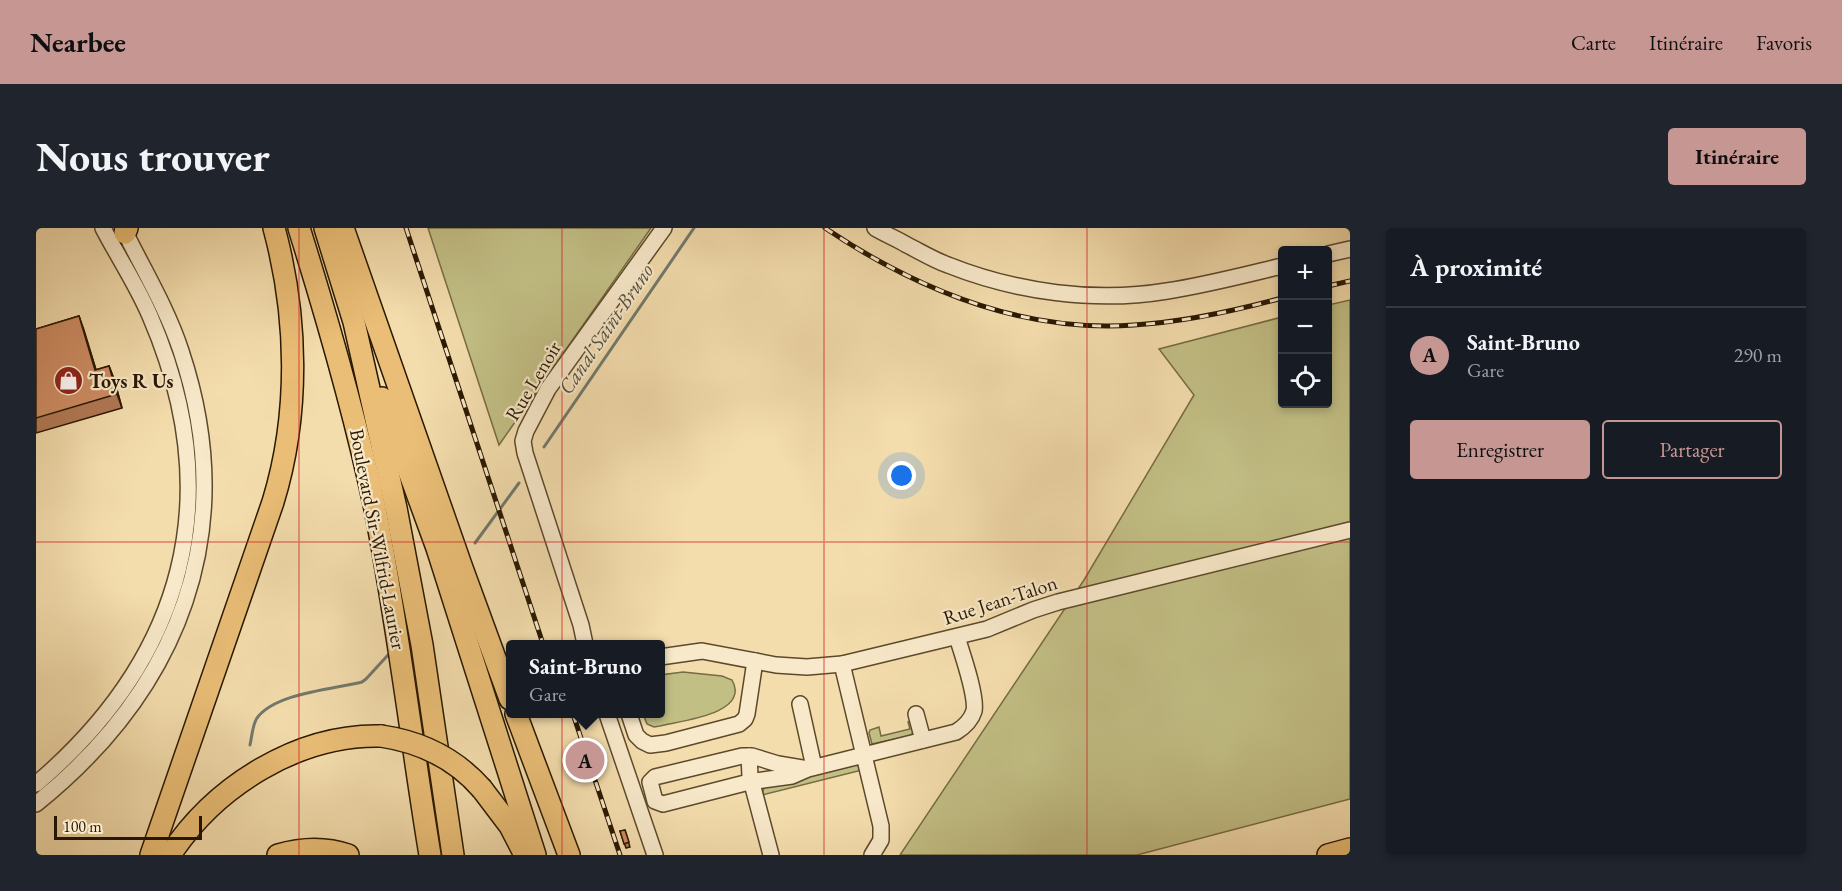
<!DOCTYPE html>
<html lang="fr">
<head>
<meta charset="utf-8">
<style>
  body { margin:0; font-family:"EB Garamond",serif; background:#20242c; color:#f1f3f6 }
  .controls { position:absolute; right:18px; top:18px; display:grid; overflow:hidden; border-radius:6px; box-shadow:0 3px 9px #0003 }
  .controls button { width:54px; height:54px; display:grid; place-items:center; padding:0; border:0; border-bottom:2px solid #363941; background:#171b24; color:#f1f3f6; font:30px sans-serif }
  .scale { position:absolute; left:18px; bottom:15px; width:148px; box-sizing:border-box; padding-left:6px; border:3px solid #291801; border-top:0; font-size:16px; line-height:21px; white-space:nowrap; color:#291801; -webkit-text-stroke:4px #f8e9ca; paint-order:stroke }
  .you { position:absolute; left:866px; top:248px; width:21px; height:21px; margin:-15px; border:4px solid #fff; border-radius:50%; background:#1a73e8; box-shadow:0 0 0 9px #1a73e833 }
  .badge { display:grid; place-items:center; width:39px; height:39px; border-radius:50%; background:#c59692; color:#111; font-size:20px; font-weight:700 }
  .pin { position:absolute; translate:-50% -50%; border:3px solid #fff; box-shadow:0 2px 6px #0006 }
  .popup { position:absolute; left:470px; top:412px; width:159px; height:78px; box-sizing:border-box; display:grid; place-content:center; border-radius:6px; background:#171b24; filter:drop-shadow(0 2px 4px #0005); font-size:20px; white-space:nowrap; color:#9ea1a6 }
  .popup b { font-size:22px; color:#f1f3f6 }
  .popup::after { content:''; position:absolute; left:50%; top:100%; margin-left:-12px; border:12px solid transparent; border-top-color:#171b24 }
  .list { margin:0; padding:0; list-style:none }
  h2 { display:flex; justify-content:space-between; align-items:center; height:78px; margin:0; padding:0 24px; font-size:26px }
  h2 small { font-size:20px; font-weight:400; color:#9ea1a6 }
  .list li { display:grid; grid-template-columns:39px 1fr auto; gap:18px; align-items:center; box-sizing:border-box; height:96px; padding:0 24px; border-top:2px solid #363941 }
  .list b { display:block; font-size:22px; white-space:nowrap }
  .list p { margin:0; font-size:20px; white-space:nowrap; color:#9ea1a6 }
  .list em { font-size:20px; font-style:normal; color:#9ea1a6 }
  .actions { display:flex; gap:12px; padding:18px 24px }
  .actions a { flex:1; padding:14px 0; border:2px solid #c59692; border-radius:6px; text-align:center; font-size:21px; color:#c59692 }
  .actions .main { background:#c59692; color:#111 }
  .icon { flex:none; width:33px; height:33px; fill:none; stroke:currentColor; stroke-width:2; stroke-linecap:round; stroke-linejoin:round }
  .map { position:relative; flex:none; width:1314px; height:627px; overflow:hidden; border-radius:6px }
  header { display:flex; align-items:center; gap:36px; box-sizing:border-box; height:84px; padding:0 30px; background:#c59692; color:#111 }
  header strong { font-size:28px }
  nav { display:flex; gap:33px; margin-inline-start:auto; font-size:21px }
  .intro { display:flex; align-items:center; justify-content:space-between; box-sizing:border-box; height:144px; padding:0 36px }
  h1 { margin:0; font-size:42px }
  .button { padding:15px 27px; border-radius:6px; background:#c59692; color:#111; font-size:21px; font-weight:700 }
  main { display:flex; gap:36px; padding:0 36px }
  aside { flex:1; background:#171b24; border-radius:6px; box-shadow:0 3px 9px #0003 }
  .map>svg:first-child { display:block }
</style>
</head>
<body>
<header>
<strong>Nearbee</strong>
<nav><a>Carte</a><a>Itinéraire</a><a>Favoris</a></nav>
</header>
<div class="intro"><h1>Nous trouver</h1><a class="button">Itinéraire</a></div>
<main>
<div class="map">
<svg width="1314" height="627" viewBox="0 0 1314 627">
  <rect width="100%" height="100%" fill="#f4ddad"/>
  <filter id="stains"><feTurbulence type="fractalNoise" baseFrequency=".00333" numOctaves="4"/><feColorMatrix values="0 0 0 0 .2 0 0 0 0 .09 0 0 0 0 .02 0 0 0 .5 -.17"/></filter>
  <radialGradient id="worn" r=".72"><stop offset=".6" stop-color="#630" stop-opacity="0"/><stop offset="1" stop-color="#630" stop-opacity=".3"/></radialGradient>
  <g fill="#c2bf85" stroke="#766c43" stroke-width="1.5">
    <polygon points="392,0 615,0 463,217"/>
    <polygon points="1314,72 1314,571 1101,627 864,627 1048,352 1158,167 1123,121 1246,89 1246,176 1292,176 1292,77"/>
    <path d="M647,444l39,4 10,4c19,34 -52,41 -72,46l-6,1 -7,-3 -4,-10h17v-39z"/>
    <polygon points="875,493 878,501 876,506 873,508 836,516 833,505 834,502 843,499 845,508 874,501 872,494"/>
    <polygon points="818,537 824,538 826,542 726,567 727,562 729,559"/>
  </g>
  <g fill="none" stroke-linecap="round" stroke-linejoin="round">
    <g stroke="#71796d" stroke-width="3">
      <polyline points="508,219 658,0"/>
      <polyline points="439,315 483,255"/>
      <path d="M214,517c2,-8 2,-19 7,-27 18,-25 77,-29 105,-36l4,-3 22,-24"/>
    </g>
    <defs>
      <g id="minor">
        <path d="M839,0c10,6 22,11 32,17 14,7 27,15 41,20 68,27 147,38 219,26 39,-6 77,-16 115,-25"/>
        <polyline points="1292,26 1314,21"/>
        <polyline points="549,416 545,397 489,225 487,213 490,203 512,161 628,0"/>
        <polyline points="624,429 666,423 740,437 771,439 806,436 951,401 997,382 1022,374 1314,302"/>
        <polyline points="806,436 845,598 845,612 836,627"/>
        <polyline points="764,476 778,539"/>
        <polyline points="571,486 619,627"/>
        <polyline points="593,486 600,507 606,513 614,517 630,515 703,496 709,491 711,486 719,433"/>
        <polyline points="880,486 887,512"/>
        <polyline points="713,528 714,548 735,627"/>
        <path d="M772,541l-16,7 -43,6 -86,22 -8,-3 -5,-19 5,-5 87,-21h10l26,8 30,5 148,-37c8,-5 15,-11 18,-21 3,-15 -12,-58 -17,-74"/>
        <path d="M0,556c149,-127 192,-287 114,-468 -13,-31 -32,-59 -47,-88"/>
        <path d="M0,576c144,-116 205,-273 145,-453 -14,-43 -38,-82 -58,-123"/>
      </g>
      <g id="highway">
        <path d="M263,0c29,93 56,186 76,281 23,115 36,231 55,346"/>
        <polyline points="289,0 318,94 360,280 386,417 417,627"/>
        <polyline points="307,0 426,340 474,471"/>
        <polyline points="89,5 91,0"/>
        <polyline points="346,170 401,320 499,627"/>
        <polyline points="480,486 533,627"/>
        <polyline points="446,561 474,598 489,627"/>
        <path d="M115,627l122,-353c27,-88 25,-185 1,-274"/>
        <path d="M134,627c45,-69 128,-121 211,-119"/>
        <path d="M242,627c24,-7 47,-8 70,0"/>
        <polyline points="1292,627 1314,621"/>
      </g>
    </defs>
    <use href="#minor" stroke="#5c492c" stroke-width="18"/>
    <use href="#highway" stroke="#291801" stroke-width="24"/>
    <use href="#minor" stroke="#f8e9ca" stroke-width="15"/>
    <use href="#highway" stroke="#eabe76" stroke-width="21"/>
    <defs>
      <g id="rail">
        <polyline points="370,0 507,416"/>
        <path d="M789,0c91,61 197,105 309,97 50,-3 100,-14 148,-27"/>
        <polyline points="1292,58 1314,53"/>
        <polyline points="537,486 584,627"/>
      </g>
    </defs>
    <use href="#rail" stroke="#291801" stroke-width="5"/>
    <use href="#rail" stroke="#f8e9ca" stroke-width="3" stroke-dasharray="9" stroke-linecap="butt"/>
    <defs>
      <path id="highway-bridge" d="M345,508c41,6 74,22 101,53"/>
    </defs>
    <use href="#highway-bridge" stroke="#291801" stroke-width="24" stroke-linecap="butt"/>
    <use href="#highway-bridge" stroke="#eabe76" stroke-width="21"/>
  </g>
  <g fill="#b07854" stroke="#291801" stroke-width="1.5">
    <polygon points="43,88 60,142 73,138 78,151 86,180 0,205 0,101"/>
    <polygon points="562,520 567,537 563,539 557,521"/>
    <polygon points="589,602 594,619 590,620 584,603"/>
  </g>
  <g fill="#906145" stroke="#291801" stroke-width="1.5">
    <polygon points="43,88 48,102 64,155 59,142"/>
    <polygon points="73,138 78,151 86,180 81,166"/>
  </g>
  <g fill="#cd8b62" stroke="#291801" stroke-width="1.5">
    <polygon points="43,88 59,142 73,138 81,166 0,190 0,101"/>
    <polygon points="562,520 566,532 561,534 557,521"/>
    <polygon points="589,602 593,614 588,616 584,603"/>
  </g>
  <path fill="none" stroke="#d62828" stroke-width="1.5" stroke-opacity="0.55" d="M263,0v627M526,0v627M788,0v627M1051,0v627M0,314h1314"/>
  <defs>
    <symbol id="shop-disc" viewBox="-11 -11 22 22"><circle r="9.5" fill="#8f2418" stroke="#f8e9ca"/><path d="M-5-2.5h2.3a2.7 3.5 0 0 1 5.4 0H5L5.5 6h-11ZM-1.5-2.5h3a1.5 2.3 0 0 0-3 0Z" fill="#fff"/></symbol>
  </defs>
  <g fill-rule="evenodd">
    <use href="#shop-disc" x="16" y="136" width="33" height="33"/>
  </g>
  <g text-anchor="middle" stroke-width="4.5" stroke-linejoin="round" paint-order="stroke">
    <g font-size="20" font-weight="bold" fill="#291801" stroke="#f8e9ca" text-anchor="start">
      <text x="53" y="160">Toys R Us</text>
    </g>
    <g font-size="20" fill="#291801" stroke="#f8e9ca">
      <text transform="translate(497 153) rotate(-59)" y="7">Rue Lenoir</text>
      <text transform="translate(342 311) rotate(79)" y="7">Boulevard Sir-Wilfrid-Laurier</text>
      <text transform="translate(964 372) rotate(-18)" y="7">Rue Jean-Talon</text>
    </g>
    <g font-size="21" font-style="italic" fill="#535040" stroke="#f8e9ca">
      <text transform="translate(570 101) rotate(-56)" y="7">Canal Saint-Bruno</text>
    </g>
  </g>
  <rect width="100%" height="100%" filter="url(#stains)"/>
  <rect width="100%" height="100%" fill="url(#worn)"/>
</svg>
<div class="controls">
<button>+</button>
<button>−</button>
<button><svg class="icon" aria-label="locate" viewBox="0 0 24 24"><circle cx="12" cy="12" r="6"/><path d="M12 2v4M12 18v4M2 12h4M18 12h4"/></svg></button>
</div>
<div class="scale">100 m</div>
<div class="you"></div>
<div class="pin badge" style="left:549px;top:532px">A</div>
<div class="popup"><b>Saint-Bruno</b>Gare</div>
</div>
<aside>
<h2>À proximité<small></small></h2>
<ul class="list">
<li><span class="badge">A</span><div><b>Saint-Bruno</b><p>Gare</p></div><em>290 m</em></li>
</ul>
<div class="actions"><a class="main">Enregistrer</a><a>Partager</a></div>
</aside>
</main>
</body>
</html>
